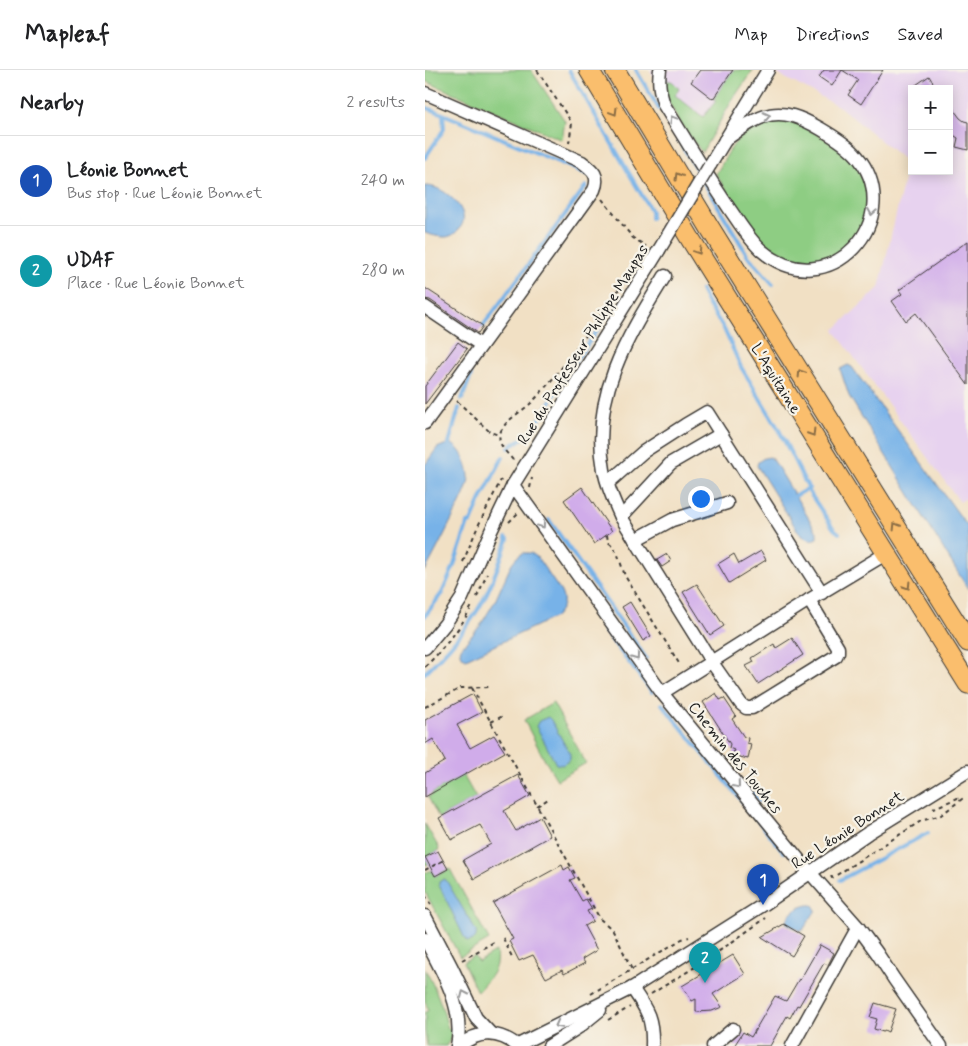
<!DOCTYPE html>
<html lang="en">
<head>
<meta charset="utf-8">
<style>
  body { margin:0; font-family:Mynerve,sans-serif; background:#f2f2f2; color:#202124 }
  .controls { position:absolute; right:15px; top:15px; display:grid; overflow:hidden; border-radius:0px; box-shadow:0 2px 12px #0003 }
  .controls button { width:45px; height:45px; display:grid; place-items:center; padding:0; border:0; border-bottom:1px solid #e0e0e0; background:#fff; color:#202124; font:25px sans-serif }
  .you { position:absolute; left:275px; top:428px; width:18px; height:18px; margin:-12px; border:4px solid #fff; border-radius:50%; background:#1a73e8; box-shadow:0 0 0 8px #1a73e833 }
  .badge { display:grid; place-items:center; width:32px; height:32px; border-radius:50%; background:#2563eb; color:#fff; font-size:16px; font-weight:700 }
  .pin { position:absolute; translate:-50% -41px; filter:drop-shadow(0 1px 2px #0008) }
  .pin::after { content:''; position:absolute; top:26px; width:18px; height:15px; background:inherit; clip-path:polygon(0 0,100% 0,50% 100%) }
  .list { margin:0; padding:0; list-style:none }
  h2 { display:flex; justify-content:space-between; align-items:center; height:65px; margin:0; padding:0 20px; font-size:21px }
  h2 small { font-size:16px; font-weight:400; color:#757577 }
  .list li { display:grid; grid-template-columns:32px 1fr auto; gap:15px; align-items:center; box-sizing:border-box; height:90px; padding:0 20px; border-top:1px solid #e0e0e0 }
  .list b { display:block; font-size:19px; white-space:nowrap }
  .list p { margin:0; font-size:16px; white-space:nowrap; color:#757577 }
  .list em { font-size:16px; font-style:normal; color:#757577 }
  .map { position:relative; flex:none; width:543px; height:976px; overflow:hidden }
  header { display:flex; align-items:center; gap:30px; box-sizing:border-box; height:70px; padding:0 25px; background:#fff; border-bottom:1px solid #e0e0e0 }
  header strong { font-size:24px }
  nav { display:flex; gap:28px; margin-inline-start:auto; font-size:18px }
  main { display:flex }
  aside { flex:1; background:#fff }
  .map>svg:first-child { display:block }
</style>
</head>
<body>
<header>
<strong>Mapleaf</strong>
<nav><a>Map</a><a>Directions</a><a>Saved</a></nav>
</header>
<main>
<aside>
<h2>Nearby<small>2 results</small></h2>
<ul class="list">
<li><span class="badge" style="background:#1a4fb4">1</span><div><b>Léonie Bonnet</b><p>Bus stop · Rue Léonie Bonnet</p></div><em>240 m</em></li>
<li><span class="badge" style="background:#0f9aa8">2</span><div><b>UDAF</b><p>Place · Rue Léonie Bonnet</p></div><em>280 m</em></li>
</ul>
</aside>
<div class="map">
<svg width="543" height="976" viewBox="0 0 543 976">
  <rect width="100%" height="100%" fill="#f7f3e8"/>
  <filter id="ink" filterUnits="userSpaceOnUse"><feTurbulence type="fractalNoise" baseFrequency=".02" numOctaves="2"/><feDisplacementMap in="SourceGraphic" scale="10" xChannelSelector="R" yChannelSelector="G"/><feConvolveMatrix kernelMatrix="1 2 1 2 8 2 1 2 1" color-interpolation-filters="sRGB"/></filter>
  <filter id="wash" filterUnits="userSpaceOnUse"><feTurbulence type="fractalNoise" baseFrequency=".0096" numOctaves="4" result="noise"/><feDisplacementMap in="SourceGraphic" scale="20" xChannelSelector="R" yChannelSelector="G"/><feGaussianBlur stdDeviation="1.12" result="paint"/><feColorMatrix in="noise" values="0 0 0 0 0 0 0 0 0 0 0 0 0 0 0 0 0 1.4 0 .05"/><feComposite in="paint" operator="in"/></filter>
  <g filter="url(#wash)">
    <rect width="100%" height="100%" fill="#f1e0c4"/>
    <g fill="#e7d2ef" fill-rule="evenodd">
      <polygon points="225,0 327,0 277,82 260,61"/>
      <path d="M345,0h198v427l-8,5 -126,-172 45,-42 29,-125 -68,-56zM487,19h37v82h-37z"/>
    </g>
    <g fill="#8ecd83" stroke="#557450">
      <polygon points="0,0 106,0 140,51 137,70 0,11"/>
      <path d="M308,0h20l-20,29 -31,53 -17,-21 -21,-37 1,-10 2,-3c6,-1 8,3 12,8l-4,6 28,22 13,-16 -3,-2z"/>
      <path d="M347,50l20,1 24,12 30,19 9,10 10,22 3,10 -1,19 -3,8 -12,22 -16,12 -25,8 -15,-1 -25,-11 -17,-16 -38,-61c8,-13 15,-29 27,-40 8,-7 20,-11 29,-14z"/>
      <polygon points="128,633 161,693 132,710 118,687 99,650"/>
      <polygon points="38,705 51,728 14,748 3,727 8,724 7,723"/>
      <polygon points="0,754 14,778 13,781 0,787 4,794 0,795"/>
      <polygon points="25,799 64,870 35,887 0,822 0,803 7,800 10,806"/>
      <path d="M71,881c3,20 -7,27 -19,41l-14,-30 11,-6 4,6z"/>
      <path d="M0,899c11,20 18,38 23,60l5,-1 -3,12 -4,6h-19l-2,-15v-19l3,-1 -3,-11z"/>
    </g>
    <g fill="#77b2e8" stroke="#4a6782">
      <path d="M0,116c8,0 16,3 22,8 11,8 24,24 11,36 -3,4 -8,7 -13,7 -7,0 -14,-2 -20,-4z"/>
      <polygon points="423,295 427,297 543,457 543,519 424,326 415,299"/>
      <path d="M24,373c12,3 20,23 20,35 -1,14 -16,38 -22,51 -7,14 -14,28 -22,42v-106l12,-17z"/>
      <polygon points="345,387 349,391 392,462 392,468 387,470 379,467 374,463 332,396 333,392 339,388"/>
      <path d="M98,483h8l6,4 24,35c5,11 1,17 -6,25l-89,42 -3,-2 -3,-5 1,-4 19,-22 15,-25 17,-38 5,-6z"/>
      <polygon points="123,647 126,650 145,684 145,690 137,695 131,694 111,656 114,651"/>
      <path d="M19,809l2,1 30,51c1,7 -1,8 -7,11l-3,-1 -27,-56v-3z"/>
      <path d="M383,835h5l3,5 -13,20 -3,1 -14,-8c2,-10 12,-16 22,-18z"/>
    </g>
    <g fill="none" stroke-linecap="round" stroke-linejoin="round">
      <g stroke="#77b2e8" stroke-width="4">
        <polyline points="144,0 226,141 226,148"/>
        <polyline points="211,0 234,39"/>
        <polyline points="0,37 18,44"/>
        <polyline points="254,70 275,105"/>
        <polyline points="0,88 19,59 18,44 162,104"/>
        <polyline points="278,111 323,186 348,214"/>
        <polyline points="276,220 283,234 299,259 316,297 353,358 379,410 384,418 370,426"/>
        <polyline points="58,256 161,116"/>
        <polyline points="37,329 46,305"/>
        <polyline points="24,373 34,338"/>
        <path d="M84,378c7,-7 17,-10 24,-18l36,-59 31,-45"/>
        <polyline points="382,419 409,459 414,463"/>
        <polyline points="124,450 221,588"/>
        <polyline points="0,546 17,523 28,498 43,453 46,452 55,431 78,387"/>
        <polyline points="179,560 227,622"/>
        <path d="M0,603c19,-19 38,-39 52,-62 14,-22 22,-48 31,-72l-2,-1"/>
        <polyline points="237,634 359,782"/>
        <polyline points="323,718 334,731"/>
        <polyline points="415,810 503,763"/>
      </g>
    </g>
    <g id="blocks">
      <g fill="#d0acea">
        <polygon points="275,0 308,0 288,29 266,12"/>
        <polygon points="399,0 417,0 407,16 394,7"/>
        <polygon points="417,0 458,0 436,34 423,25 433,10"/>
        <polygon points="504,6 512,19 485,19"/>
        <polygon points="524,33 535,48 539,51 543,52 543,80 531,77 533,68 524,62"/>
        <polygon points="543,171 543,315 491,243 481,251 467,231 477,224 474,220"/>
        <polygon points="0,218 58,256 53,263 5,230 0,229"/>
        <polygon points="33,272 42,279 0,334 0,316"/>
        <polygon points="157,417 187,461 169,474 139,430"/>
        <polygon points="336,481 341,490 304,513 293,494 309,484 314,494"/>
        <polygon points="242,484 246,491 237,497 232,490"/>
        <polygon points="272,514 299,556 285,565 258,522"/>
        <polygon points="205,532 226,566 218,571 197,537"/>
        <polygon points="367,568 378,585 333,614 321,596 329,592 327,588 349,574 351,578"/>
        <polygon points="291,623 295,630 299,628 311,646 307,649 319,667 323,668 322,673 326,674 323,689 307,685 309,680 304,678 305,674 278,632"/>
        <polygon points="48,624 57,642 32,655 45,678 69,665 80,682 0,727 0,703 20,691 8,669 0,674 0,650"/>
        <polygon points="93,705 105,726 79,741 91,761 115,747 125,766 49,809 38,790 66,774 55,755 26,770 14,748"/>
        <polygon points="13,781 23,799 10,806 0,787"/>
        <polygon points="137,795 139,800 144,797 150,808 145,810 157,831 161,829 167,839 162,841 168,851 159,856 172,880 157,889 160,893 139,904 137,900 121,908 108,885 94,891 84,871 88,869 68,833"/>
        <polygon points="359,854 379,866 367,886 337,867"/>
        <polygon points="395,875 409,883 403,895 399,893 374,936 372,935 365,948 362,946 345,976 309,976 318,962 326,967 350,926 361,931 374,909 375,910"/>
        <polygon points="308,885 320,904 288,924 297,937 287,941 271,942 271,929 267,931 257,916"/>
        <polygon points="450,933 471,939 463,962 459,960 458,962 449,959 452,949 445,947"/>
      </g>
    </g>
  </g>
  <g filter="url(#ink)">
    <use href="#blocks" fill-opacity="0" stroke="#3c3935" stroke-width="1"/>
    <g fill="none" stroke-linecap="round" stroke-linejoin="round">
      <defs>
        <g id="minor">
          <path d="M235,0c-2,13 0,22 4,35 22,35 43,71 67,106 9,13 18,28 30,39 67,58 148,-32 96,-94 -9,-11 -24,-20 -36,-27 -44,-26 -58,-16 -96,11"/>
          <path d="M0,23l157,69c11,8 18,14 12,28l-169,233"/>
          <polyline points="285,95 343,0"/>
          <path d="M240,206c-37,60 -75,120 -61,194 3,16 10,32 17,47l90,144 30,43 5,4h6l84,-52 2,-4v-4l-29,-48"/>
          <polyline points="0,237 56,275"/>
          <polyline points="183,413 218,382 260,355 282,342 397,523"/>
          <polyline points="88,415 237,623 380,797 433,857 452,883 469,909 516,976"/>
          <polyline points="196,447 246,393 296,364"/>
          <polyline points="210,470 247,450 302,433"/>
          <polyline points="0,578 20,554 37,528 66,461 88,415 234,180"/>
          <polyline points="237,623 384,530 462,483"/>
          <polyline points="0,846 27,898 51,948 66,964"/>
          <path d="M0,869c17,32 40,69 32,107"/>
          <path d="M207,918c15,22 21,30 20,58"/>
          <polyline points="93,975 207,918 338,835 443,763 543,701"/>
          <path d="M35,976c18,-16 39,-15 58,0"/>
          <polyline points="124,976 154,957 175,940"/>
          <polyline points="288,976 308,959"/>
          <polyline points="367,976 433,857"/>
        </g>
        <g id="highway">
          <polyline points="164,0 266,170 543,614"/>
          <polyline points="190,0 285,158 543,572"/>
        </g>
      </defs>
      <use href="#minor" stroke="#3c3935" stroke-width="15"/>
      <use href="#highway" stroke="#3c3935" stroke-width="21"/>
      <g stroke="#3c3935" stroke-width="2" stroke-dasharray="4 4" stroke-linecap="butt">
        <polyline points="112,0 147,53 144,73"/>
        <polyline points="177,129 208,168 221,176"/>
        <polyline points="32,331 65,362 74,365"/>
        <path d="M88,390c-6,-7 -16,-16 -13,-26 3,-14 26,-24 35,-35 34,-37 62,-79 91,-120"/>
        <polyline points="105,418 107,408"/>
        <polyline points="84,452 93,443"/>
        <polyline points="182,465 183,472 188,476 193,485 200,506 255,595"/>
        <polyline points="38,492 53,456 76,410"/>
        <polyline points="52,527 62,504"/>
        <path d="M0,597c18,-18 35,-38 47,-61"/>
        <polyline points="47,618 175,849 188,860 207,900"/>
        <polyline points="0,637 36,618 64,617"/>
        <polyline points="66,652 80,645"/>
        <polyline points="112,736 125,728"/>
        <polyline points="0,800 19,790"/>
        <polyline points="406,806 407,808 496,751 516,745 537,729 535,727 509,738 508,737"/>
        <polyline points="0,825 6,835"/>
        <polyline points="78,868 88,889"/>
        <polyline points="37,890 69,872"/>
        <polyline points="166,924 257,869 264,867"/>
        <polyline points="226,924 280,891 341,848"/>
        <polyline points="183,950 205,937"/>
      </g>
      <use href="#minor" stroke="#fff" stroke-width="12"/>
      <use href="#highway" stroke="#fabe6d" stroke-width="19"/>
      <defs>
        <polyline id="minor-bridge" points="234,180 285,95"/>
      </defs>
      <use href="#minor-bridge" stroke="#3c3935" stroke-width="15" stroke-linecap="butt"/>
      <use href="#minor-bridge" stroke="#fff" stroke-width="12"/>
    </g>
    <defs><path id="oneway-chevron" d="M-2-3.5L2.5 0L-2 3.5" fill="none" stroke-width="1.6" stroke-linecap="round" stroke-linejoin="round" transform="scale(1.25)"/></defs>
    <g stroke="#8b6d44">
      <use href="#oneway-chevron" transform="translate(189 42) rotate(59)"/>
      <use href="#oneway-chevron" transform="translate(253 106) rotate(-121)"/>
      <use href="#oneway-chevron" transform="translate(273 181) rotate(58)"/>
      <use href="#oneway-chevron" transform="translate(376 303) rotate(-122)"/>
      <use href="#oneway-chevron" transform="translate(387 363) rotate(58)"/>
      <use href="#oneway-chevron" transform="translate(471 456) rotate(-122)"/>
      <use href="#oneway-chevron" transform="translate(482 516) rotate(58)"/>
    </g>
    <g stroke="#999">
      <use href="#oneway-chevron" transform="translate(342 46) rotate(-13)"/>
      <use href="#oneway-chevron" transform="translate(248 49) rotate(-121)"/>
      <use href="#oneway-chevron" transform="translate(447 142) rotate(100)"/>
      <use href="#oneway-chevron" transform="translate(117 455) rotate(55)"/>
      <use href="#oneway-chevron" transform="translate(211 587) rotate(54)"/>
      <use href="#oneway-chevron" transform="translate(312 715) rotate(50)"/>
      <use href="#oneway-chevron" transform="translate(39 924) rotate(-114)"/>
      <use href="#oneway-chevron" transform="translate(133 955) rotate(152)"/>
    </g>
  </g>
  <g text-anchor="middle" stroke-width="4.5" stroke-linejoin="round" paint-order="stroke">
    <g font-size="16" fill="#1c1c1c" stroke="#f7f3e8">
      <text transform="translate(157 274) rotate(-58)" y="6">Rue du Professeur Philippe Maupas</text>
      <text transform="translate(352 308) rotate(58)" y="6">L'Aquitaine</text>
      <text transform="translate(311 687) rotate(51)" y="6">Chemin des Touches</text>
      <text transform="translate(422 759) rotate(-33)" y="6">Rue Léonie Bonnet</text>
    </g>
  </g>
</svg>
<div class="controls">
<button>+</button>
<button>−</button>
</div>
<div class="you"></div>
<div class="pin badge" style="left:338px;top:835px;background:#1a4fb4">1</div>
<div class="pin badge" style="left:280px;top:913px;background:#0f9aa8">2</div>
</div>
</main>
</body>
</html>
